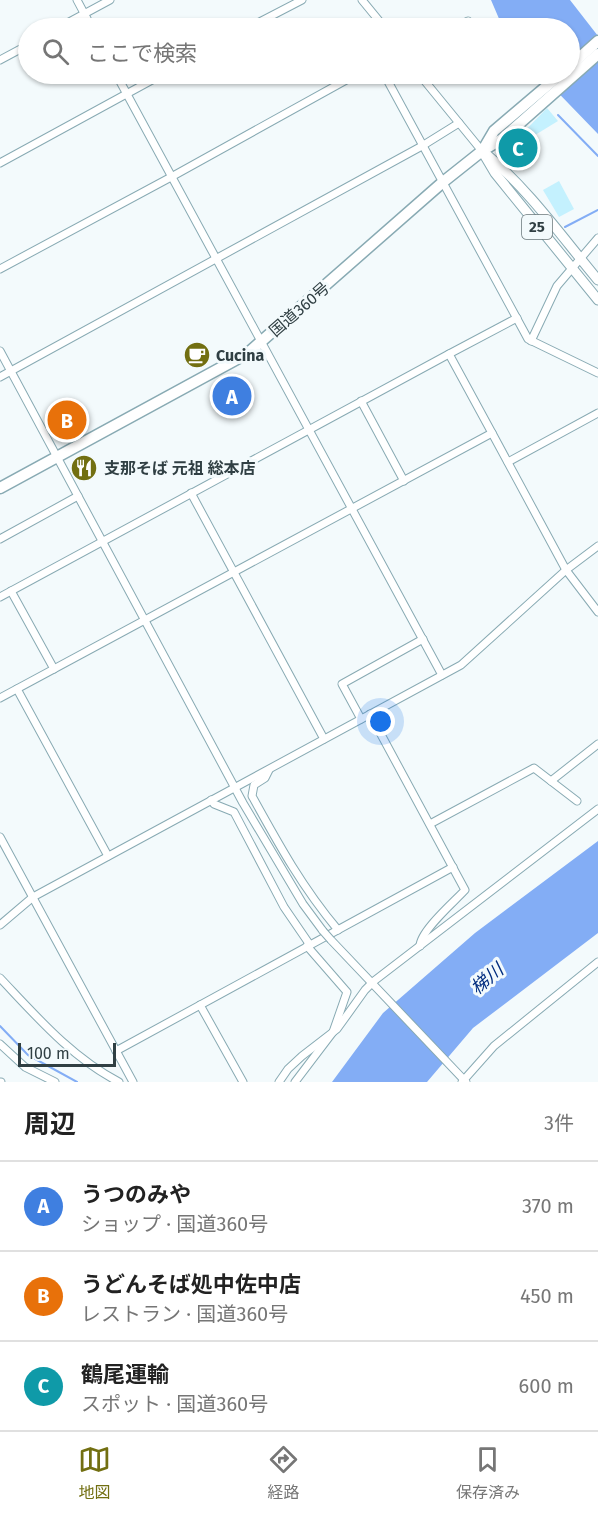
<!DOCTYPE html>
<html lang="ja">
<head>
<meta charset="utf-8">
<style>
  body { margin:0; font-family:"Fira Sans","Noto Sans JP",sans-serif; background:#f6f6f6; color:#222 }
  .scale { position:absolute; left:18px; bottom:15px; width:98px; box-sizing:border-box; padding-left:6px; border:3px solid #303f43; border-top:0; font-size:16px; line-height:21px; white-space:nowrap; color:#303f43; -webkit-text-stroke:4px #f3fafc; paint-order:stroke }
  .you { position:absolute; left:381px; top:722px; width:21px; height:21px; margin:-15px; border:4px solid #fff; border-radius:50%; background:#1a73e8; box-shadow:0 0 0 9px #1a73e833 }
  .badge { display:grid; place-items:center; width:39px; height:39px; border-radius:50%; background:#726f11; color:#fff; font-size:20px; font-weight:700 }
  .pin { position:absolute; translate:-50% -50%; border:3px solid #fff; box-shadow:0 2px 6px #0006 }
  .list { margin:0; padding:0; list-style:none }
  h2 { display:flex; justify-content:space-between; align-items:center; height:78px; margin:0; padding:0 24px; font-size:26px }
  h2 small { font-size:20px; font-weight:400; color:#767676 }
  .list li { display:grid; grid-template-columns:39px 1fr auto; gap:18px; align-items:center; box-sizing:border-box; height:90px; padding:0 24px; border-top:2px solid #e0e0e0 }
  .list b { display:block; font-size:22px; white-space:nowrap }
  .list p { margin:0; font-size:20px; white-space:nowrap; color:#767676 }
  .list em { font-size:20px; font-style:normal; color:#767676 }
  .icon { flex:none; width:33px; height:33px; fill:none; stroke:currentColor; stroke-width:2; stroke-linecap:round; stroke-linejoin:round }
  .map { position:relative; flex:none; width:598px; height:1082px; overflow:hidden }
  .search { position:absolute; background:#fff; box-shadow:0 2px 4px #0004; left:18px; right:18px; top:18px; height:66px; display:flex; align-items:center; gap:15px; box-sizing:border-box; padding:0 21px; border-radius:33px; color:#767676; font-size:22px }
  .sheet { height:348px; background:#fff }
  nav { display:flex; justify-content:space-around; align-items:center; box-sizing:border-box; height:84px; border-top:2px solid #e0e0e0; background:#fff; font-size:16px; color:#767676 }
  nav a { display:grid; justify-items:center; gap:3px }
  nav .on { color:#726f11 }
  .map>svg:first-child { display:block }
</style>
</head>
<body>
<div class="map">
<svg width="598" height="1082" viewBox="0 0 598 1082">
  <rect width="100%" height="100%" fill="#f3fafc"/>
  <g fill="#c4f1fe">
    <polygon points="547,108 558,121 522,143 518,138"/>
    <polygon points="559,181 574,209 559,217 543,190"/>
  </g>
  <g fill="#83adf5">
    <polygon points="491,0 570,0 598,36 598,134 540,74 570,74 570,28 503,28"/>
    <polygon points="598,841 598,933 473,1028 427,1082 332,1082 383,1013 475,933"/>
  </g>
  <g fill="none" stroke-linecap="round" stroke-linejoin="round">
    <g stroke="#83adf5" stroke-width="2">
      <polyline points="558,115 598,156"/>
      <polyline points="565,227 598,210"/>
      <polyline points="0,1026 28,1055 77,1082"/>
    </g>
    <defs>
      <g id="minor">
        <polyline points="77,0 92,28"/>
        <polyline points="362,0 385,28"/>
        <polyline points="58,28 110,0"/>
        <polyline points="248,28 302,0"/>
        <polyline points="454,28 468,21"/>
        <polyline points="0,60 28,45"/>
        <polyline points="116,74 442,675"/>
        <polyline points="384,74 528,339 598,373"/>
        <polyline points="419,74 482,151"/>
        <polyline points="0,163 163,74"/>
        <polyline points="0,269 173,176 357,74"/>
        <polyline points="531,341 557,286 598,238"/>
        <polyline points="0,351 243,803 303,904 323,931"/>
        <polyline points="449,354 517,318"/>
        <polyline points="0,377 422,146 459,123"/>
        <polyline points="361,401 404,481"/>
        <polyline points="508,462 598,413"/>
        <polyline points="191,493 324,739"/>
        <polyline points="0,539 78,496"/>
        <polyline points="11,591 54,669"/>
        <polyline points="0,597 449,354 492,433"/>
        <polyline points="17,689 108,856"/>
        <polyline points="0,698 492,433 566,570 598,612"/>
        <path d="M370,714l95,176c-10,11 -45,41 -45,56"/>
        <polyline points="361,719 342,684 423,639"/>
        <path d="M269,770l-4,8 -11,7 -2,11c27,49 50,91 86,134"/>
        <polyline points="551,781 598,744"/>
        <polyline points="211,800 214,804 234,812 284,907 310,945"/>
        <polyline points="430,824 534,768 577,801"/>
        <polyline points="0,837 133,1082"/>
        <polyline points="0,925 33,897 461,665 566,570 598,546"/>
        <polyline points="331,940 466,1082"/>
        <path d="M0,978c36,38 72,80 119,104"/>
        <polyline points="200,1005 243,1082"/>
        <polyline points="0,1044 25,1067 55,1082"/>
        <polyline points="116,1051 453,867"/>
        <polyline points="0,1082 1,1082"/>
        <polyline points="279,1082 288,1069 302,1056 337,1029 365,990 374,981 598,809"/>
        <polyline points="295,1082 333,1032 347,992 307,946"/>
        <polyline points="462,1082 494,1046 598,962"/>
      </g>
      <g id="major">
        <polyline points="482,151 495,173 598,300"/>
        <path d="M486,154c43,36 76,83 112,126"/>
      </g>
      <g id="highway">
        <polyline points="570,66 598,41"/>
        <polyline points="484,148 494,131 561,74"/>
        <polyline points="0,488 248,353 443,182 482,151 502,139 598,54"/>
      </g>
    </defs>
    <use href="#minor" stroke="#88aab3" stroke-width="9"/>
    <use href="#major" stroke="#88aab3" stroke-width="11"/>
    <use href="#highway" stroke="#88aab3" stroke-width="13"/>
    <use href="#minor" stroke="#fff" stroke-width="7"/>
    <use href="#major" stroke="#fff" stroke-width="9"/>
    <use href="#highway" stroke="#fff" stroke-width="10"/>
    <defs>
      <polyline id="minor-bridge" points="323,931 331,940"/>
    </defs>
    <use href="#minor-bridge" stroke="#88aab3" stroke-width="9" stroke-linecap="butt"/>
    <use href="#minor-bridge" stroke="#fff" stroke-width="7"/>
  </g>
  <defs>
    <symbol id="cafe-disc" viewBox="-11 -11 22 22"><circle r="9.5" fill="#726f11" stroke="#f3fafc"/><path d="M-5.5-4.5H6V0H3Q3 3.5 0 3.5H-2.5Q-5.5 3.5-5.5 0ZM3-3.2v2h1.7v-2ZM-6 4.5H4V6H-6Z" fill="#fff"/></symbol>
    <symbol id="restaurant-disc" viewBox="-11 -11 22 22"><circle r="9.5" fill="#726f11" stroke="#f3fafc"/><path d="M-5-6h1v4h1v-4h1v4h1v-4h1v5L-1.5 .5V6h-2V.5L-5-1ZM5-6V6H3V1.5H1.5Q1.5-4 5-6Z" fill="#fff"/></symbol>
  </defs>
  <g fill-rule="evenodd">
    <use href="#cafe-disc" x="182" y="340" width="30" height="30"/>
    <use href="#restaurant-disc" x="69" y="453" width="30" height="30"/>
  </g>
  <g text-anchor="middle" stroke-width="6" stroke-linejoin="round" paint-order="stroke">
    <rect fill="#f3fafc" stroke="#6a777a" stroke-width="1.5" x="522" y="215" width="30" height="24" rx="4.5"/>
    <g font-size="15" font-weight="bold" fill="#303f43">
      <text x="537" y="232">25</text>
    </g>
    <g font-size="16" fill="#303f43" stroke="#f3fafc">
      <text transform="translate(299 309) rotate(-41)" y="6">国道360号</text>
    </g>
    <g font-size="16" font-weight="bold" fill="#303f43" stroke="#f3fafc" text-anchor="start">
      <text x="216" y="361">Cucina</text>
      <text x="104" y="474">支那そば 元祖 総本店</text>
    </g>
    <g font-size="18" font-style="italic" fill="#002c7e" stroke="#f3fafc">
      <text transform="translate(487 979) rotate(-40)" y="6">梯川</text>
    </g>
  </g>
</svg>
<div class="scale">100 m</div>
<div class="you"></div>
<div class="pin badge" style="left:232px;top:396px;background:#3f7fe0">A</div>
<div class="pin badge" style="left:67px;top:420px;background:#e8710a">B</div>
<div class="pin badge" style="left:518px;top:148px;background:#0f9aa8">C</div>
<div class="search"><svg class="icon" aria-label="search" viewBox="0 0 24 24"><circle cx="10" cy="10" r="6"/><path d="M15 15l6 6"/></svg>ここで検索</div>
</div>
<section class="sheet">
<h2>周辺<small>3件</small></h2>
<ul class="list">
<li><span class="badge" style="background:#3f7fe0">A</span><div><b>うつのみや</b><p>ショップ · 国道360号</p></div><em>370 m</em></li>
<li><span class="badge" style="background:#e8710a">B</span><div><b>うどんそば処中佐中店</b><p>レストラン · 国道360号</p></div><em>450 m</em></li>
<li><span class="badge" style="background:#0f9aa8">C</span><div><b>鶴尾運輸</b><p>スポット · 国道360号</p></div><em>600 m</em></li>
</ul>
</section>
<nav>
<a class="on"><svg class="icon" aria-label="map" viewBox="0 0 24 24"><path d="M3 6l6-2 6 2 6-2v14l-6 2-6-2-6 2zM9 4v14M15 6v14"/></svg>地図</a>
<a><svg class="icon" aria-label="directions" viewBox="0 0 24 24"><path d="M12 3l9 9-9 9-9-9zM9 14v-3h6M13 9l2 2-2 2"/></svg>経路</a>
<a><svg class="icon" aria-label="saved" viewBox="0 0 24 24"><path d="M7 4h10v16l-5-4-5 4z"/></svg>保存済み</a>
</nav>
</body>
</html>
